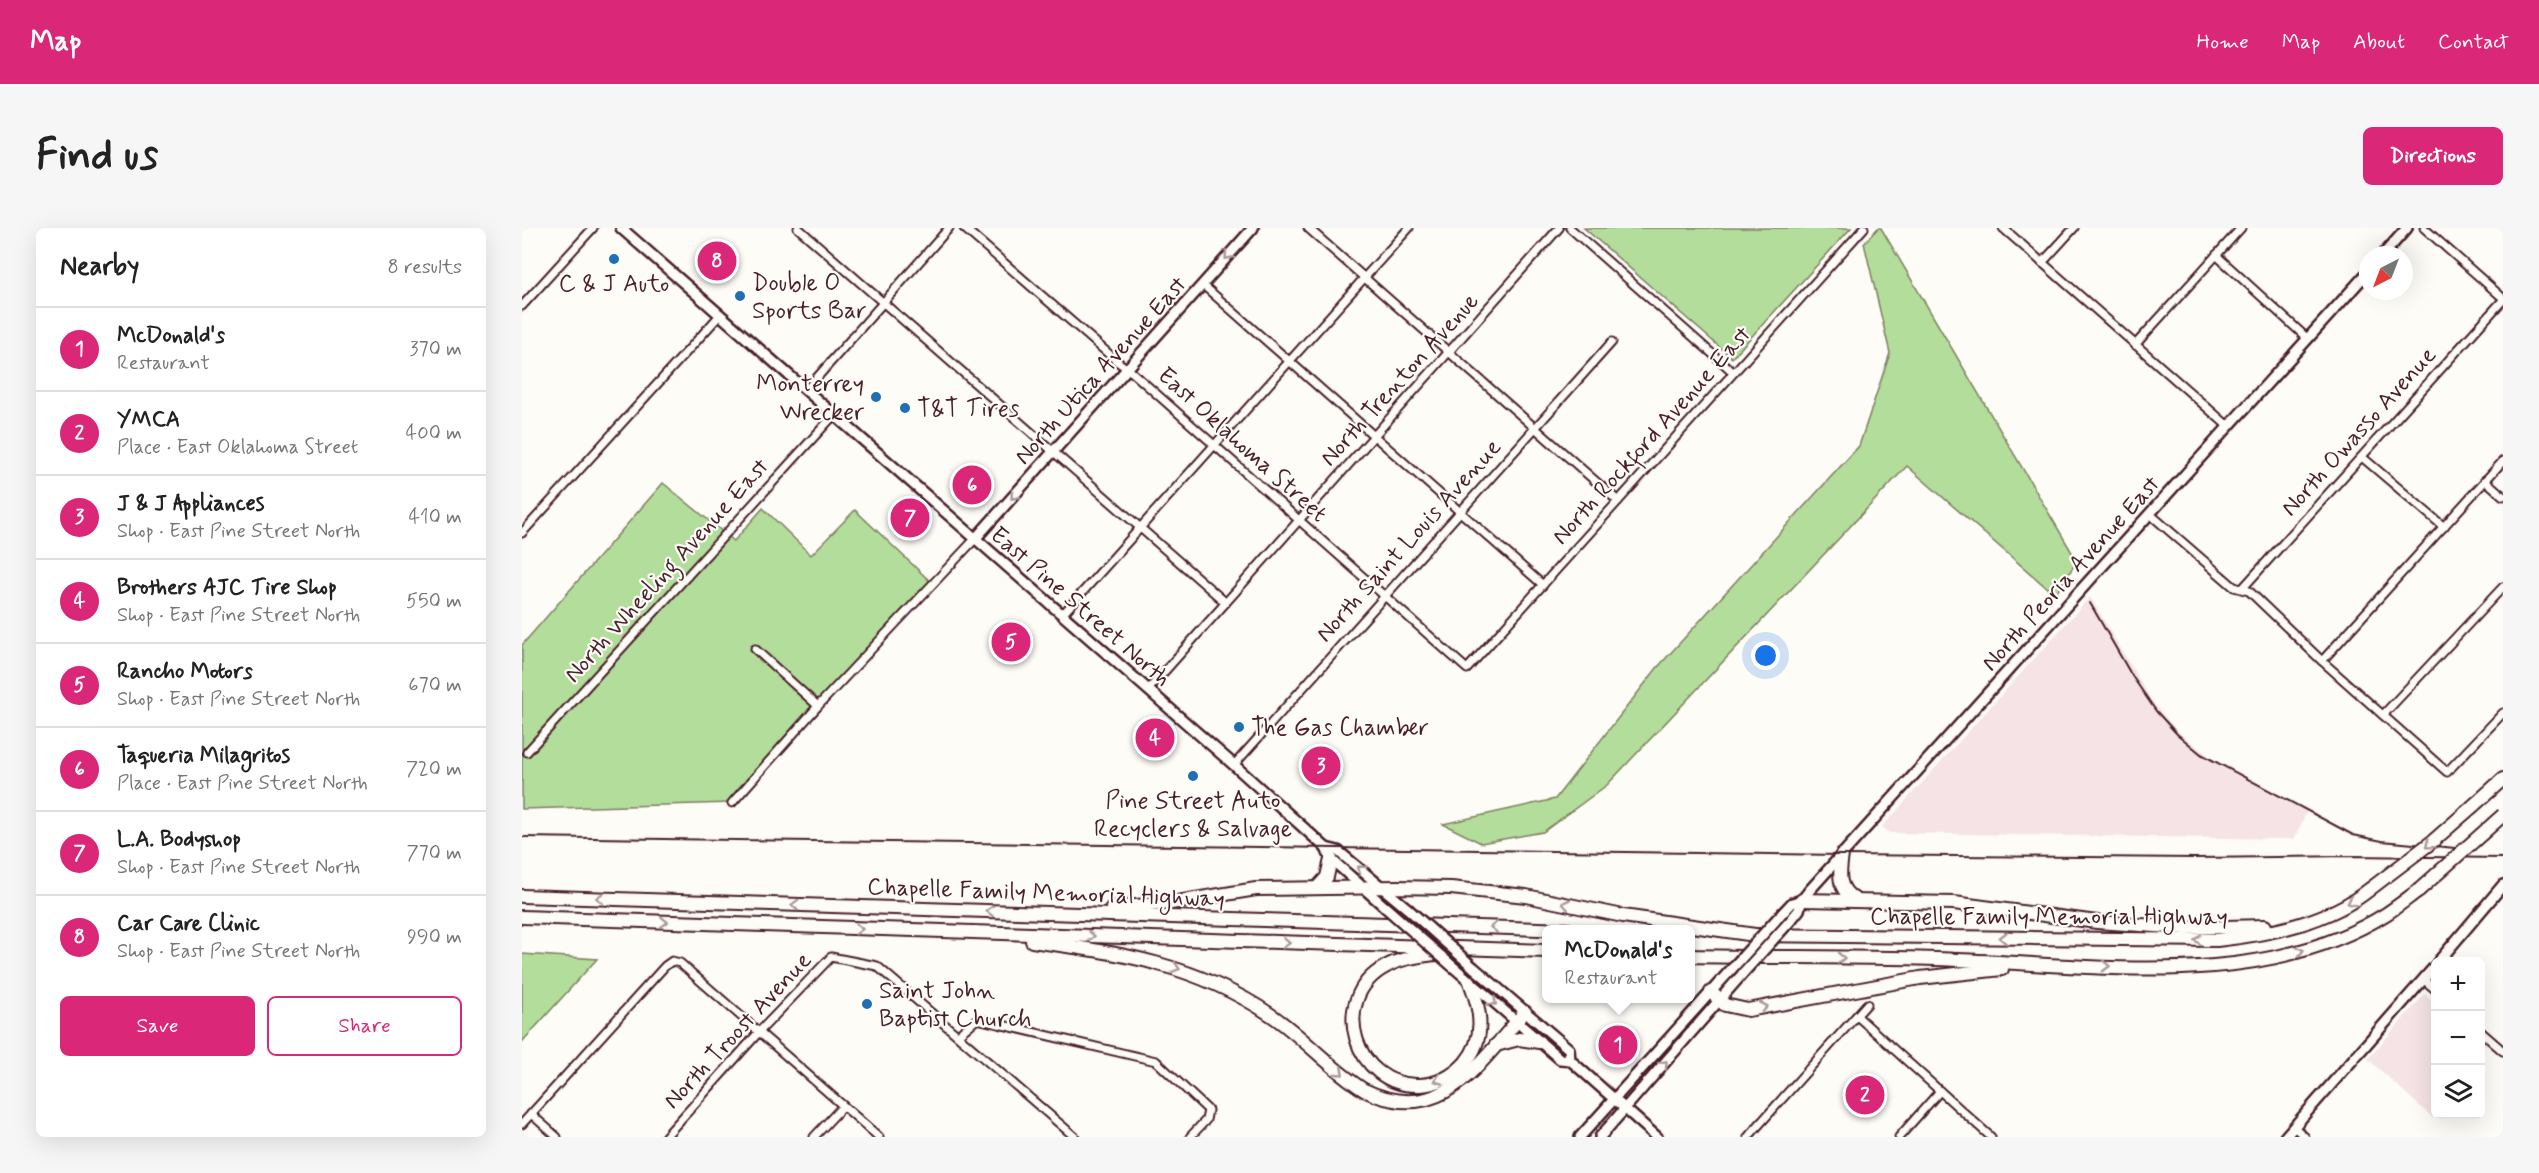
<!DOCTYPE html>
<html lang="en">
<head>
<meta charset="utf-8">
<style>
  body { margin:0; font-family:Mynerve,sans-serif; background:#f6f6f6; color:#222 }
  .controls { position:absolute; right:18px; bottom:18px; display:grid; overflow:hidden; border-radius:9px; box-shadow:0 6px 24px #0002 }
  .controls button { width:54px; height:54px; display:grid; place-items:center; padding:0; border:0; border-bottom:2px solid #e0e0e0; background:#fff; color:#222; font:30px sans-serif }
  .compass { position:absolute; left:1837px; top:18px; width:54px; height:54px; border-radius:50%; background:#fff; box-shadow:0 6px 24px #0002; rotate:222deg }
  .you { position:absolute; left:1244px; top:428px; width:21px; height:21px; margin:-15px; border:4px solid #fff; border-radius:50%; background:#1a73e8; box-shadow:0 0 0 9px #1a73e833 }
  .badge { display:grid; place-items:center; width:39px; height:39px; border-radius:50%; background:#db2777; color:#fff; font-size:20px; font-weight:700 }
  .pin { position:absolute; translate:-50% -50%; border:3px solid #fff; box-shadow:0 2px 6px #0006 }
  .popup { position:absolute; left:1020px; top:697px; width:153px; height:78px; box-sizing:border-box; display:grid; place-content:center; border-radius:9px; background:#fff; filter:drop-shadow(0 2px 4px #0005); font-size:20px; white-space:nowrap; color:#767676 }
  .popup b { font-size:22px; color:#222 }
  .popup::after { content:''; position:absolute; left:50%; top:100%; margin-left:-12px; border:12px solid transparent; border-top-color:#fff }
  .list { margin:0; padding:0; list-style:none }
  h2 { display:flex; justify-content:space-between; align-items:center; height:78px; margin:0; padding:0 24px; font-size:26px }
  h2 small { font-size:20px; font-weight:400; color:#767676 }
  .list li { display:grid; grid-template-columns:39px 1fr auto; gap:18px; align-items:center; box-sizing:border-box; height:84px; padding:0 24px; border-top:2px solid #e0e0e0 }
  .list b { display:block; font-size:22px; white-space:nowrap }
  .list p { margin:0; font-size:20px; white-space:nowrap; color:#767676 }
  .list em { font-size:20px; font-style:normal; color:#767676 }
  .actions { display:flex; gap:12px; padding:18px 24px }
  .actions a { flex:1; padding:14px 0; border:2px solid #db2777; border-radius:9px; text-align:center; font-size:21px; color:#db2777 }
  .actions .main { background:#db2777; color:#fff }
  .icon { flex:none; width:33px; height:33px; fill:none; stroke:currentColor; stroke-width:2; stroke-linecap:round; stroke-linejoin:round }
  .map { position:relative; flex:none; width:1981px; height:909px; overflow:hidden; border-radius:9px }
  header { display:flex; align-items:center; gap:36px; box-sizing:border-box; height:84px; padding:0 30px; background:#db2777; color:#fff }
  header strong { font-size:28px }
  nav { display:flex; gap:33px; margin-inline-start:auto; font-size:21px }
  .intro { display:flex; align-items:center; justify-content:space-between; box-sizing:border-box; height:144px; padding:0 36px }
  h1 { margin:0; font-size:42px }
  .button { padding:15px 27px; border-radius:9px; background:#db2777; color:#fff; font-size:21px; font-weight:700 }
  main { display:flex; gap:36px; padding:0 36px }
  aside { flex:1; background:#fff; border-radius:9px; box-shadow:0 6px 24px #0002 }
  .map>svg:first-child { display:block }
</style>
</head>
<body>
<header>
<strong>Map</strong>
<nav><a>Home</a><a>Map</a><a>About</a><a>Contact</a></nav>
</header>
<div class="intro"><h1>Find us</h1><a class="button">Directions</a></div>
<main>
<aside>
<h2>Nearby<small>8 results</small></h2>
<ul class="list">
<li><span class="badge">1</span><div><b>McDonald's</b><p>Restaurant</p></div><em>370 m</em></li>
<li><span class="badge">2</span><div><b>YMCA</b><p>Place · East Oklahoma Street</p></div><em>400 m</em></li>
<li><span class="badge">3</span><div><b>J &amp; J Appliances</b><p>Shop · East Pine Street North</p></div><em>410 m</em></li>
<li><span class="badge">4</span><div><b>Brothers AJC Tire Shop</b><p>Shop · East Pine Street North</p></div><em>550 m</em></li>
<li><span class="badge">5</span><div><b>Rancho Motors</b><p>Shop · East Pine Street North</p></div><em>670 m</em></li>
<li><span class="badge">6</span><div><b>Taqueria Milagritos</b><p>Place · East Pine Street North</p></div><em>720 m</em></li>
<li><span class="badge">7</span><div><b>L.A. Bodyshop</b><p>Shop · East Pine Street North</p></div><em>770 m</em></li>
<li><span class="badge">8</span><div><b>Car Care Clinic</b><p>Shop · East Pine Street North</p></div><em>990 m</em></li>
</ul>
<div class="actions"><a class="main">Save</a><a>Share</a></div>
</aside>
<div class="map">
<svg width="1981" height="909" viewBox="0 0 1981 909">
  <rect width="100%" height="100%" fill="#fdfcf7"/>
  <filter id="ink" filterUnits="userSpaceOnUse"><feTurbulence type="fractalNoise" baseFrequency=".0167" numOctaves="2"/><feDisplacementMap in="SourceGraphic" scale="12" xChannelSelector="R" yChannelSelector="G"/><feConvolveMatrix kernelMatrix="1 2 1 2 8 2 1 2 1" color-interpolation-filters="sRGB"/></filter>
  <g filter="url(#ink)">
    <g fill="#f5e3e5">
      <polygon points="1568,369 1631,475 1656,504 1694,534 1785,583 1772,611 1368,605 1360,599"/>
      <polygon points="1903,766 1913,776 1914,887 1911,890 1846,831"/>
    </g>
    <g fill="#b3dd9a" stroke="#7e7e62" stroke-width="1.5">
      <polygon points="1062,0 1329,0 1210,130"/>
      <polygon points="1356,0 1359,0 1555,333 1533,367 1385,238 1085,557 1021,604 959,615 921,596 1033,571 1135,440 1337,218 1368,125 1342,15"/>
      <polygon points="141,255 212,313 241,280 289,327 333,282 411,356 210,575 0,581 0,417"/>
      <polygon points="0,726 75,731 0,814"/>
    </g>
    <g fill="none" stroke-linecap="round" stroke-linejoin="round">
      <defs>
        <g id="street">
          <polyline points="276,0 703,374"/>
          <polyline points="442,0 596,134 611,145 945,441 1342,0"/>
          <polyline points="786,0 1096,273"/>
          <polyline points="1048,0 1211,144"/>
          <polyline points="1481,0 1706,198"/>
          <polyline points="1902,0 1981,70"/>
          <polyline points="1694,27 1786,111"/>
          <polyline points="1520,35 1552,0"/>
          <polyline points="681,57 1021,357"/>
          <polyline points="0,78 71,0"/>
          <polyline points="1613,117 1719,0"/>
          <polyline points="284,162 427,0"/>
          <polyline points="1840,229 1922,299"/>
          <polyline points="1963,252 1981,268"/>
          <polyline points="1628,286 1712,359 1727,363 1800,433 1925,544 1981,485"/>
          <polyline points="0,305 198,87"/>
          <polyline points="1720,361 1981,72"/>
          <polyline points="540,387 887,0"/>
          <polyline points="233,421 296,478"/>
          <polyline points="1800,433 1981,233"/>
          <polyline points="626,462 1037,0"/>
          <polyline points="1861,487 1981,359"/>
          <polyline points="5,524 312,187"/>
          <polyline points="712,537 1090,114"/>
          <polyline points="210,575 296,478 453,311"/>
          <polyline points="1901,751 1914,762"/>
          <polyline points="1335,788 1469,909"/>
          <polyline points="1958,803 1981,823"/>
          <polyline points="436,807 455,791 634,833 686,882 684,892 668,909"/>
          <polyline points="9,886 35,909"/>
          <polyline points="0,896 143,738 150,733 158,735 357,909"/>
          <polyline points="1772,899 1783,909"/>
          <polyline points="143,909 237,804 309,729 355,738 553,909"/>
          <polyline points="292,909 320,879"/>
          <polyline points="1226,909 1345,776"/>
          <polyline points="1377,909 1418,863"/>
        </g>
        <g id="secondary">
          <polyline points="99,0 712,537 804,620 809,631 863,679"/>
          <polyline points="1861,27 1885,0"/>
          <polyline points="453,311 731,0"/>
          <polyline points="804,620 816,623 886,681"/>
          <polyline points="1254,692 1270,675 1280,672 1287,663 1846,44"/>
          <polyline points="1269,692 1277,682 1280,672"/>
          <polyline points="1916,734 1981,657"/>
          <polyline points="929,737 1038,831 1048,832 1135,909"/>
          <polyline points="951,739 1047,821 1048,832"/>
          <polyline points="1058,909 1206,745"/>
          <polyline points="1078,909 1221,745"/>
          <polyline points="1763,909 1914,737"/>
        </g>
        <g id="highway">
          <polyline points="1951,578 1981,551"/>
          <path d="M1320,627c-3,19 -5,35 14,45"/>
          <polyline points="795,660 805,649 809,631"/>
          <polyline points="0,668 1046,702"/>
          <polyline points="1280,672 1432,675 1575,694 1663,700 1743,698"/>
          <polyline points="590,680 649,675 734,661 874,659 929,660 1004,668 1101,688 1233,707"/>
          <polyline points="0,689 1024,723"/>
          <path d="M1229,707l466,5c52,-6 111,-17 153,-51"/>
          <path d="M510,713c88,12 164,23 239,74 33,22 59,54 93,75 78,38 115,-27 161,-78"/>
          <path d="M920,725c-19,3 -40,4 -57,14 -58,32 -30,121 35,118 17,-1 33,-9 45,-22 21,-25 16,-53 5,-81"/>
          <path d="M1168,728c89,2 179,0 268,4 138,5 304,32 428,-46 11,-7 22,-16 33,-24"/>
          <polyline points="1189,764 1203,777 1226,782 1398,750 1480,741"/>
          <polyline points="974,817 997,811 1017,814"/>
        </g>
      </defs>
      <use href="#street" stroke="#4a1f2b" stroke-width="11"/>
      <use href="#secondary" stroke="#4a1f2b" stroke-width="14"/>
      <use href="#highway" stroke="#4a1f2b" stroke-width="16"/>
      <use href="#street" stroke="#fdfcf7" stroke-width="7"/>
      <use href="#secondary" stroke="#fdfcf7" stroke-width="9"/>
      <use href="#highway" stroke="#fdfcf7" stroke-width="12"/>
      <g stroke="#4a1f2b" stroke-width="2">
        <polyline points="1568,375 1610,448 1634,483 1655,506 1679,526 1831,607 1860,613 1933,620"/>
        <polyline points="0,609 1320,627 1675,630 1830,628 1981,630"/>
      </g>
      <defs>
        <g id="secondary-bridge">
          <polyline points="863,679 929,737"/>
          <polyline points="886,681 951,739"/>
          <polyline points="1206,745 1254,692"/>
          <polyline points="1221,745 1269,692"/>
        </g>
        <g id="highway-bridge">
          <polyline points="1848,661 1911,613 1951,578"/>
          <polyline points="1897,662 1981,587"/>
        </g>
      </defs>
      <use href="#secondary-bridge" stroke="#4a1f2b" stroke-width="14" stroke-linecap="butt"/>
      <use href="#highway-bridge" stroke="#4a1f2b" stroke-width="16" stroke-linecap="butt"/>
      <use href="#secondary-bridge" stroke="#fdfcf7" stroke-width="9"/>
      <use href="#highway-bridge" stroke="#fdfcf7" stroke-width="12"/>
    </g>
    <defs><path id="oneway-chevron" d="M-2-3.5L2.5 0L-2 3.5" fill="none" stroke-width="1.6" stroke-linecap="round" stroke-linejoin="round" transform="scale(1.5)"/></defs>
    <g stroke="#ac999b">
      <use href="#oneway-chevron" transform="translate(706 28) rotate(132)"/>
      <use href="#oneway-chevron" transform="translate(492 268) rotate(132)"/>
      <use href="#oneway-chevron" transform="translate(1907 617) rotate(141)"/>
      <use href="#oneway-chevron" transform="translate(839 641) rotate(-142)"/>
      <use href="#oneway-chevron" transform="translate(78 670) rotate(-178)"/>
      <use href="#oneway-chevron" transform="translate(1829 674) rotate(153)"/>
      <use href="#oneway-chevron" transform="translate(1044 676) rotate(-169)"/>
      <use href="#oneway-chevron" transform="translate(273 677) rotate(-178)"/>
      <use href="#oneway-chevron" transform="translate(468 683) rotate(-178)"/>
      <use href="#oneway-chevron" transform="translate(142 694) rotate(2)"/>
      <use href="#oneway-chevron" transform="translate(972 699) rotate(-178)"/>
      <use href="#oneway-chevron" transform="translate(337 701) rotate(2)"/>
      <use href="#oneway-chevron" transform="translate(569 708) rotate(2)"/>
      <use href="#oneway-chevron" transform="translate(1481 710) rotate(-179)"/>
      <use href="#oneway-chevron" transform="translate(1676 712) rotate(178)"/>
      <use href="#oneway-chevron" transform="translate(764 715) rotate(2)"/>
      <use href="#oneway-chevron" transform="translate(1778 723) rotate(-15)"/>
      <use href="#oneway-chevron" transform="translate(1319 730) rotate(1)"/>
      <use href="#oneway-chevron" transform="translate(1584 738) rotate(1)"/>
      <use href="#oneway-chevron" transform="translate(654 740) rotate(18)"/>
      <use href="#oneway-chevron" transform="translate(971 774) rotate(41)"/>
      <use href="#oneway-chevron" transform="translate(1242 779) rotate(-11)"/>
      <use href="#oneway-chevron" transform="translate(1142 836) rotate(-49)"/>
      <use href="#oneway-chevron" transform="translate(818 844) rotate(41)"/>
      <use href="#oneway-chevron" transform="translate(916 852) rotate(161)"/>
    </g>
  </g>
  <g fill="#1f6fb2" stroke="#fdfcf7" stroke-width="2">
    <circle cx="92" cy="31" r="6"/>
    <circle cx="218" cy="68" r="6"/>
    <circle cx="354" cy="169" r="6"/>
    <circle cx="383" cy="180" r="6"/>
    <circle cx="717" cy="499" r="6"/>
    <circle cx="671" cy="548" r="6"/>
    <circle cx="345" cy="776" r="6"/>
  </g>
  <g text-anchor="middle" stroke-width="4.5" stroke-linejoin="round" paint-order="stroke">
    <g font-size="24" fill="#4a1f2b" stroke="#fdfcf7" text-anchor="start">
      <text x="230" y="62">Double O<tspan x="230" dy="28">Sports Bar</tspan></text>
      <text x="92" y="63" text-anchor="middle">C &amp; J Auto</text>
      <text x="342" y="163" text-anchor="end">Monterrey<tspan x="342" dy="28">Wrecker</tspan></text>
      <text x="395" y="188">T&amp;T Tires</text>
      <text x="729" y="507">The Gas Chamber</text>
      <text x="671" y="580" text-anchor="middle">Pine Street Auto<tspan x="671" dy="28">Recyclers &amp; Salvage</tspan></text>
      <text x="357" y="770">Saint John<tspan x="357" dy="28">Baptist Church</tspan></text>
    </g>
    <g font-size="24" fill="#4a1f2b" stroke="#fdfcf7">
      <text transform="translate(578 142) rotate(-48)" y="8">North Utica Avenue East</text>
      <text transform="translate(877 151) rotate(-48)" y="8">North Trenton Avenue</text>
      <text transform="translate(1836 203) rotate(-48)" y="8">North Owasso Avenue</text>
      <text transform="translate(1129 207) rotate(-48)" y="8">North Rockford Avenue East</text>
      <text transform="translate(721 216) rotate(42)" y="8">East Oklahoma Street</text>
      <text transform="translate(886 312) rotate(-48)" y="8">North Saint Louis Avenue</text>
      <text transform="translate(144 342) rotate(-48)" y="8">North Wheeling Avenue East</text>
      <text transform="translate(1548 345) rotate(-48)" y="8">North Peoria Avenue East</text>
      <text transform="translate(559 378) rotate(41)" y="8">East Pine Street North</text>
      <text transform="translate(524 664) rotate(2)" y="8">Chapelle Family Memorial Highway</text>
      <text x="1527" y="696">Chapelle Family Memorial Highway</text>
      <text transform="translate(215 802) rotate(-47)" y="8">North Troost Avenue</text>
    </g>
  </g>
</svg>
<div class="controls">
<button>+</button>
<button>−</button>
<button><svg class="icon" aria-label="layers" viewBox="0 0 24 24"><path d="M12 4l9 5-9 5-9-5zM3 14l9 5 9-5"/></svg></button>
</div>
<svg class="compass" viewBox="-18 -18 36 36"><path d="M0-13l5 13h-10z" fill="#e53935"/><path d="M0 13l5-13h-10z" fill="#767676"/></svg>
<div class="you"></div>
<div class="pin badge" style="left:1096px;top:817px">1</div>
<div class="popup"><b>McDonald's</b>Restaurant</div>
<div class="pin badge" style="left:1343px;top:867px">2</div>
<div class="pin badge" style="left:799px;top:538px">3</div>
<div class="pin badge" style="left:633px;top:510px">4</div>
<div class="pin badge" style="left:489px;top:414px">5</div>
<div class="pin badge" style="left:450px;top:257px">6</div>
<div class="pin badge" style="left:388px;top:290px">7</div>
<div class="pin badge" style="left:195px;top:33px">8</div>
</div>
</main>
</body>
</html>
